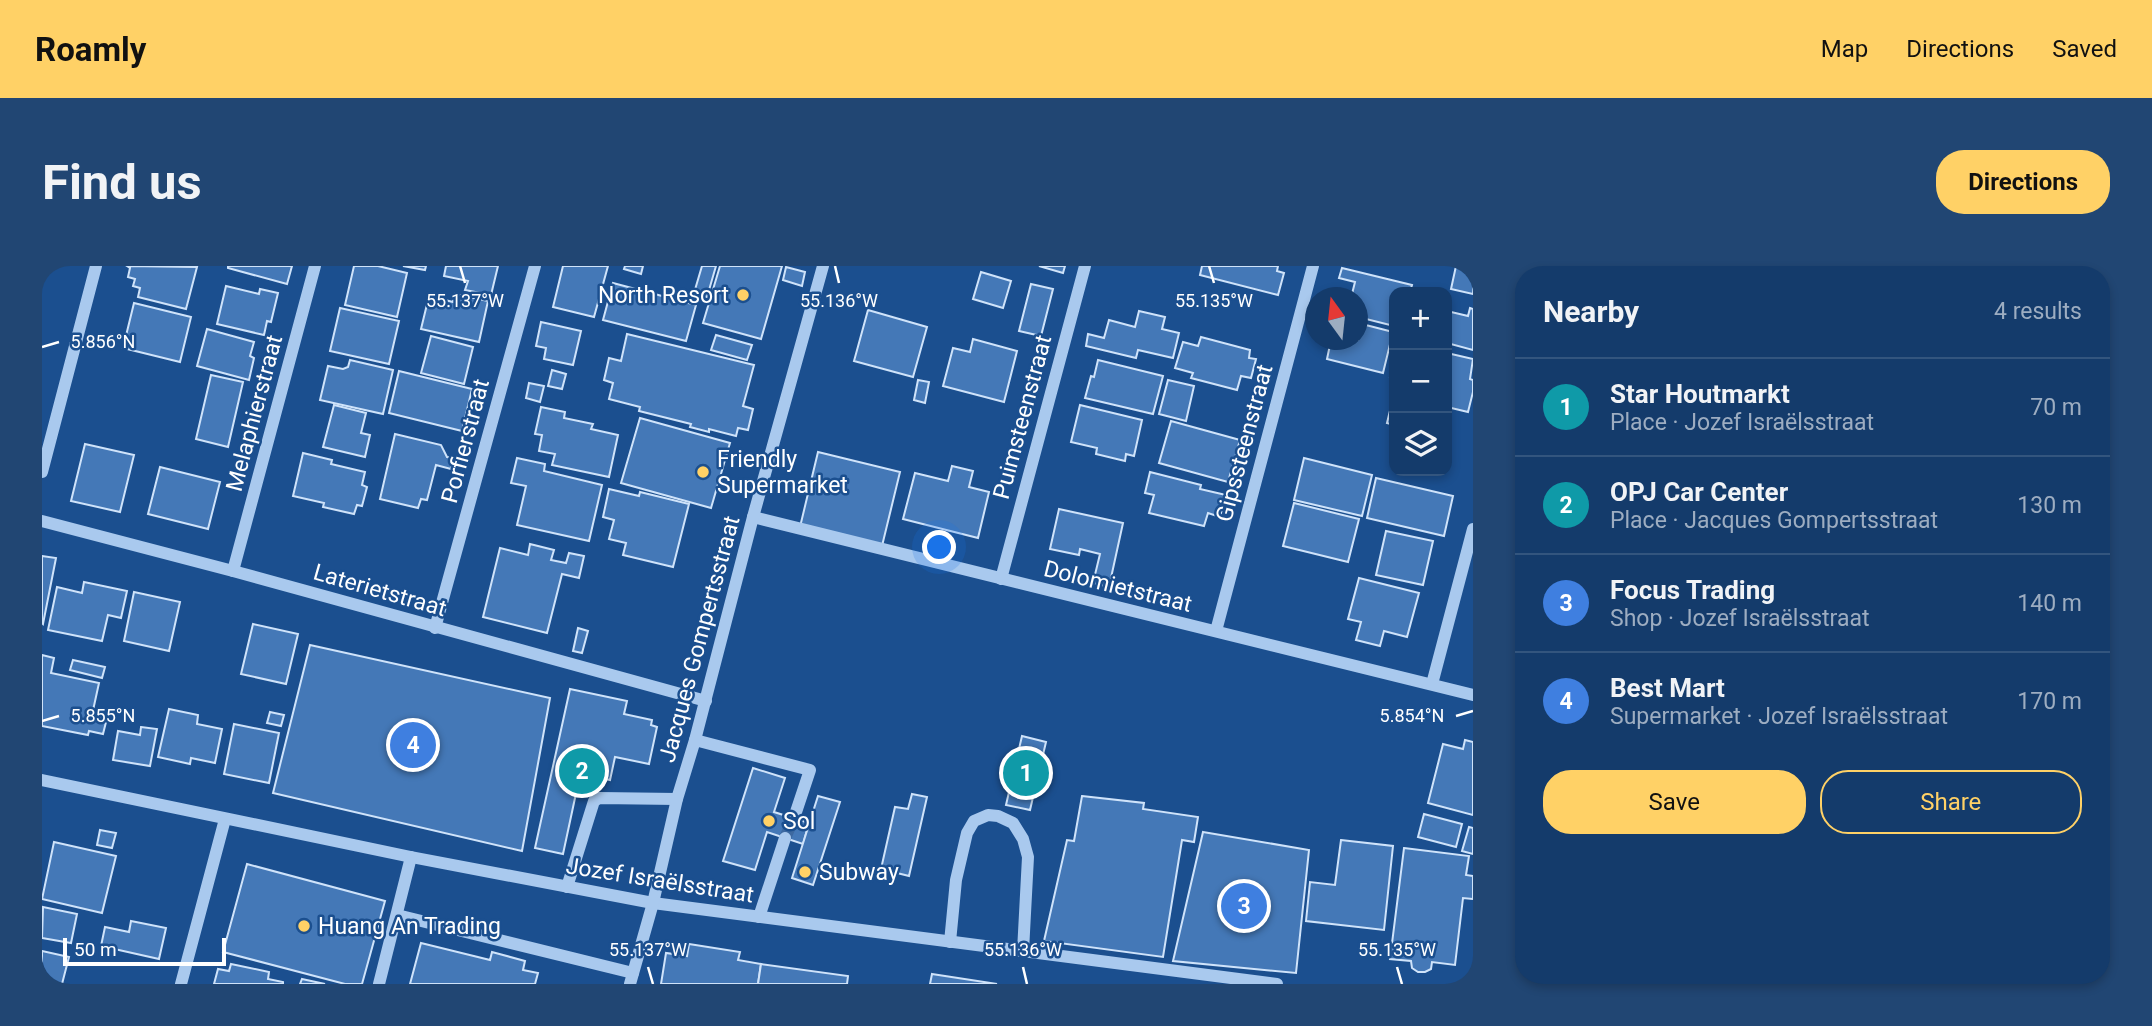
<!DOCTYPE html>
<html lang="en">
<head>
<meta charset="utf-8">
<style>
  body { margin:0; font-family:Roboto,sans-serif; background:#214673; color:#f1f3f6 }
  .controls { position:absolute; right:21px; top:21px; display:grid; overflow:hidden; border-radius:14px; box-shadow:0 4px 10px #0003 }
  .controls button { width:63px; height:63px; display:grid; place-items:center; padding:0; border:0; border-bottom:2px solid #33557e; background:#143b6b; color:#f1f3f6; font:35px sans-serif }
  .compass { position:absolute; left:1263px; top:21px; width:63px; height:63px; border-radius:50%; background:#143b6b; box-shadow:0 4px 10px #0003; rotate:345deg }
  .scale { position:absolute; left:21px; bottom:18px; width:163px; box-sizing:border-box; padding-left:7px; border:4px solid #fff; border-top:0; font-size:19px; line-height:24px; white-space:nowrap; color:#fff; -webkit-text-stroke:5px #1b4f8f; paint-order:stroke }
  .you { position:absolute; left:898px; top:282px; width:24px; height:24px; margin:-18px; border:5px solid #fff; border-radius:50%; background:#1a73e8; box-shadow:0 0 0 10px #1a73e833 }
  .badge { display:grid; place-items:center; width:46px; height:46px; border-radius:50%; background:#ffd166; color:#fff; font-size:23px; font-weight:700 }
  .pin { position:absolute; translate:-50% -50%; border:4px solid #fff; box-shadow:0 2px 7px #0006 }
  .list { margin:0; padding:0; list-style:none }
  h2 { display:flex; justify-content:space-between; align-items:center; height:91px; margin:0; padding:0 28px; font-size:30px }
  h2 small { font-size:23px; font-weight:400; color:#9dadc1 }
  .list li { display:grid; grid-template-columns:46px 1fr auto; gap:21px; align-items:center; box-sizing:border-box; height:98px; padding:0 28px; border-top:2px solid #33557e }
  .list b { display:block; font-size:26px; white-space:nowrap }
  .list p { margin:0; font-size:23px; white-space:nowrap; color:#9dadc1 }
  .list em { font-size:23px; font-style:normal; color:#9dadc1 }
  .actions { display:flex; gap:14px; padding:21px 28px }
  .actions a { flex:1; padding:16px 0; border:2px solid #ffd166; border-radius:28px; text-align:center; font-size:24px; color:#ffd166 }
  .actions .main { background:#ffd166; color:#111 }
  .icon { flex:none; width:38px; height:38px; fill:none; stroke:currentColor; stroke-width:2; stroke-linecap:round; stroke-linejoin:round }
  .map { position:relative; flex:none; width:1431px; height:718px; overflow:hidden; border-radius:28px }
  header { display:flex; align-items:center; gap:42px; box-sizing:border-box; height:98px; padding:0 35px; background:#ffd166; color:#111 }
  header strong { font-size:33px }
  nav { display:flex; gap:38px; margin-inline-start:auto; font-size:24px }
  .intro { display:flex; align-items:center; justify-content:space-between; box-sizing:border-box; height:168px; padding:0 42px }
  h1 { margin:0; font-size:49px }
  .button { padding:18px 32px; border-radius:28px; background:#ffd166; color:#111; font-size:24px; font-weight:700 }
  main { display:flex; gap:42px; padding:0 42px }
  aside { flex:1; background:#143b6b; border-radius:28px; box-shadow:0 4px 10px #0003 }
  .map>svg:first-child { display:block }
</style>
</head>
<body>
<header>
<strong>Roamly</strong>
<nav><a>Map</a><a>Directions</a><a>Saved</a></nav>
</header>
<div class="intro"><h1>Find us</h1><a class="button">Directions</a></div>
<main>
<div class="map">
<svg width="1431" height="718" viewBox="0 0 1431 718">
  <rect width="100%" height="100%" fill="#1b4f8f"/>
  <g fill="#4478b7" stroke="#cfe3fa" stroke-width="2">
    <polygon points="85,0 155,1 144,43 96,31 98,22 91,20 93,13 86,11 88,2"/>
    <polygon points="186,0 250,0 245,18 186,2"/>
    <polygon points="312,0 336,0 365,7 355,51 303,39"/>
    <polygon points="361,0 384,0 383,4"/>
    <polygon points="404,0 456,0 449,29 423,24 426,15 402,10"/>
    <polygon points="521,0 566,0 552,51 511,41"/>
    <polygon points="583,0 601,0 599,8 582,3"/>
    <polygon points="660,0 674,0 665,31 652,27"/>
    <polygon points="678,0 740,0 719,73 661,57"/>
    <polygon points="997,0 1023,0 1021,7"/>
    <polygon points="1160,0 1236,0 1235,5 1242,7 1236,29 1158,9"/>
    <polygon points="1414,0 1427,3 1428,0 1431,0 1431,28 1409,23"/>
    <polygon points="744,1 763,6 760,20 741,14"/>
    <polygon points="1300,2 1370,19 1368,26 1352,26 1352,60 1316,51 1316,32 1309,32 1313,16 1297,12"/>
    <polygon points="939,6 969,15 961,42 931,33"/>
    <polygon points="571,17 654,39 644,75 561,54"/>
    <polygon points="989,18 1011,23 999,70 977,65"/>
    <polygon points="184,20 217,28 218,23 236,27 229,56 225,55 222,69 175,58"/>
    <polygon points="413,28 446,35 437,76 379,63 387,30 411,36"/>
    <polygon points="92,37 149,51 138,96 81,82"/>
    <polygon points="298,42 357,55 347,98 288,85"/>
    <polygon points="1428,42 1431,43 1431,84 1405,77 1405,45 1426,50"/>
    <polygon points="826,44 885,61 871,111 812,95"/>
    <polygon points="1097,45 1123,51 1120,63 1137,67 1131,92 1096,84 1094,92 1044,80 1046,68 1062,72 1067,54 1093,61"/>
    <polygon points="499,56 539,65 531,99 502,93 504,82 494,80"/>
    <polygon points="1316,57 1351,66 1341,107 1285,93 1289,74 1316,74"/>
    <polygon points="165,63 212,76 208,90 212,92 207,114 155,100"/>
    <polygon points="585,68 712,99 701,140 711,143 706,164 696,162 694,170 667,163 667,166 648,161 649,158 597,145 598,141 567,133 571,117 562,114 567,92 579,95"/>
    <polygon points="674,69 710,79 705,94 669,84"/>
    <polygon points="389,70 431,81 422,118 379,107"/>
    <polygon points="1159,71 1208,84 1207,92 1214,93 1209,112 1199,110 1195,124 1149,112 1151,107 1133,102 1141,76 1156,80"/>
    <polygon points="931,73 975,85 962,136 901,120 911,82 928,86"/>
    <polygon points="1405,87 1431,93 1428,113 1431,114 1431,126 1426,146 1405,141"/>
    <polygon points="308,94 351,104 341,148 278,134 286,100 301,103 306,101"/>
    <polygon points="1056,94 1121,110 1111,148 1043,132 1049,110 1052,111"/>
    <polygon points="1352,94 1352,113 1348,111"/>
    <polygon points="510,104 524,108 520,123 506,120"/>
    <polygon points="357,105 430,123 420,165 347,147"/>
    <polygon points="169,109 201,116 186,181 154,173"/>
    <polygon points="876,114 887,116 883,137 872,134"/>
    <polygon points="1126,114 1152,120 1144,155 1117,148"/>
    <polygon points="487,117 502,120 498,136 484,132"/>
    <polygon points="1352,128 1352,159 1345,157"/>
    <polygon points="292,139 324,147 319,167 328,169 323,191 281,181"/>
    <polygon points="1038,139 1100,154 1092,190 1084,188 1083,195 1054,188 1055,182 1029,176"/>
    <polygon points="499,141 523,146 522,152 551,158 549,163 576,169 567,211 510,199 513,188 497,185 500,169 493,168"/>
    <polygon points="598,152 688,177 669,242 579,217"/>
    <polygon points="1129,155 1198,174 1186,216 1117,197"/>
    <polygon points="353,168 399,179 405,191 412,192 409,203 394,199 385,234 379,233 376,242 338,233"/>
    <polygon points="43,178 92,189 78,246 29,235"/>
    <polygon points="776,186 858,206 840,280 758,261"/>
    <polygon points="261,187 290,194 289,198 323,206 320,219 325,221 320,240 315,239 312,248 281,241 282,237 251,230"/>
    <polygon points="475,192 503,198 502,205 560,219 547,275 475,259 484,220 469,217"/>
    <polygon points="1262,192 1330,209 1320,250 1252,234"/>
    <polygon points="910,200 931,205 927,221 947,226 936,272 861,253 873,207 906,215"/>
    <polygon points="118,201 178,216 166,263 106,248"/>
    <polygon points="1108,206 1159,219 1158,223 1184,229 1178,251 1166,247 1162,260 1107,247 1112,229 1103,227"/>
    <polygon points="1334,212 1411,230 1402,270 1325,252"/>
    <polygon points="567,223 597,230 598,226 647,238 631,301 581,289 584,277 567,273 572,254 561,251"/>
    <polygon points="1252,237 1317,253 1306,296 1241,280"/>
    <polygon points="1017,243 1081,257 1067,321 1051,317 1058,288 1038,283 1037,289 1008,283"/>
    <polygon points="1344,265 1391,275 1381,319 1334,309"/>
    <polygon points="488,278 512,284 509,294 524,297 527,287 542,290 537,312 520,308 505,367 441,351 458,282 486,289"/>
    <polygon points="0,290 14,292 1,358 0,357"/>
    <polygon points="1317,312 1377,327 1365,371 1342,365 1338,380 1314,374 1319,356 1306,353"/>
    <polygon points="42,316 85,325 79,352 66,349 60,375 6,364 15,321 40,327"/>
    <polygon points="92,326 138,336 127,385 82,375"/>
    <polygon points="211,358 256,368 244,418 199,408"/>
    <polygon points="536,362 546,365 540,387 531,385"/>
    <polygon points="268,379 508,432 480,585 231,527"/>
    <polygon points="0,389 12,392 9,407 57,417 50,449 65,452 61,468 47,465 46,469 0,460"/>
    <polygon points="31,394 63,401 60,412 28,404"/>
    <polygon points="528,423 585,435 582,448 610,454 609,459 615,461 607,498 573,491 568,514 554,511 552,521 536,518 521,588 493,582"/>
    <polygon points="127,443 156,449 155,458 180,463 173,497 149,492 148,498 116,491"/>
    <polygon points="228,446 242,449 239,460 225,457"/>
    <polygon points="192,458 237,467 227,517 182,508"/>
    <polygon points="99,461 115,463 108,500 71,494 76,465 98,469"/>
    <polygon points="980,470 1004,476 988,544 964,539"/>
    <polygon points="1423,474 1431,476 1431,549 1386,537 1401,478 1421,483"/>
    <polygon points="711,502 743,512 732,546 767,557 761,578 725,566 713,604 681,595"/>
    <polygon points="870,528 885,531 867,610 839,603 853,541 866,543"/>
    <polygon points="776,530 798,536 771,619 750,612"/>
    <polygon points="1040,530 1102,537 1101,543 1156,551 1152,576 1140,574 1121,691 1002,675 1025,574 1032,575"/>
    <polygon points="1382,548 1420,558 1414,581 1376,571"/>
    <polygon points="1427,561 1431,562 1431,588 1420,585"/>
    <polygon points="58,564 74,567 70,582 55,579"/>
    <polygon points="1161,566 1267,584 1254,707 1131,695"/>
    <polygon points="1299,574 1351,580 1342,664 1264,655 1268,616 1293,619"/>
    <polygon points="12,576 74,590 60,647 0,633"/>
    <polygon points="1362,582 1427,590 1424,609 1431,610 1431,633 1421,632 1413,699 1390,696 1389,703 1383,706 1376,706 1370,702 1369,695 1348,693"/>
    <polygon points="205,598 343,635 320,718 303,718 181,686"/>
    <polygon points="1,641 35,648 29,677 0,672"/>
    <polygon points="89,655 124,662 117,693 59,680 63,661 87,666"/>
    <polygon points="379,677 448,694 450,686 483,695 481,704 496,707 493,718 368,718"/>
    <polygon points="647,678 698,686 696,694 719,698 716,718 619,718 624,687 645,690"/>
    <polygon points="0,685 27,691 20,718 0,718"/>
    <polygon points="189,698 227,706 226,713 241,716 241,718 172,718 176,703 187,705"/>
    <polygon points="719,698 806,710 805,718 716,718"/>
    <polygon points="890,708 955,718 888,718"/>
    <polygon points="260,713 283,718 258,718"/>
  </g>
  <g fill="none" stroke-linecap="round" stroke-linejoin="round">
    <polyline stroke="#3d69a0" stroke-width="12" stroke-dasharray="12 6" stroke-linecap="butt" points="743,572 752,552"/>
    <g stroke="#a9c9ee" stroke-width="12">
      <polyline points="0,206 54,0"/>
      <polyline points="711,251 1431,429"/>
      <polyline points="0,255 191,305 664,435"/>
      <polyline points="191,305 273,0"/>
      <polyline points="959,313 1043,0"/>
      <polyline points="393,362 493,0"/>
      <polyline points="1174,365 1271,0"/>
      <polyline points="1390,418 1431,263"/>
      <polyline points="653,474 768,504 752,552"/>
      <polyline points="0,514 369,591 611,637 1235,718"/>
      <polyline points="525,621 552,535 557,532 635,533"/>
      <polyline points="355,649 591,707"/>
      <polyline points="717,651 743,572"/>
      <polyline points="908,676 914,614 925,567 932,555 946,549 956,550 971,557 981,573 986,591 981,685"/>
      <polyline points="139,718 183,553"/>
      <polyline points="337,718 369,591"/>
      <polyline points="588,718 611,637 635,533 653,474 711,251 781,0"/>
    </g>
  </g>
  <path fill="none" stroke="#fff" stroke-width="2.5" d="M418,0l5,17M793,0l4,17M1167,0l5,17M0,81l17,-5M1414,450l17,-5M0,455l17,-5M606,701l5,17M981,701l4,17M1355,701l5,17"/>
  <g fill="#ffd166" stroke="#1b4f8f" stroke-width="2.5">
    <circle cx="701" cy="29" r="7"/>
    <circle cx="661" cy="206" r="7"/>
    <circle cx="727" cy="555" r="7"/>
    <circle cx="763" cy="606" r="7"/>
    <circle cx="262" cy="660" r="7"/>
  </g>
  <g text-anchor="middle" stroke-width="5" stroke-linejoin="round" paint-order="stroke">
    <g font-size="23" fill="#fff" stroke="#1b4f8f" text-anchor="start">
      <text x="687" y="37" text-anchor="end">North Resort</text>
      <text x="675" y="201">Friendly<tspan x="675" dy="26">Supermarket</tspan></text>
      <text x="741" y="563">Sol</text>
      <text x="777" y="614">Subway</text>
      <text x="276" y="668">Huang An Trading</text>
    </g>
    <g font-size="23" fill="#fff" stroke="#1b4f8f">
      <text transform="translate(212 147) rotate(-75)" y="8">Melaphierstraat</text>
      <text transform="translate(980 151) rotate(-75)" y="8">Puimsteenstraat</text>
      <text transform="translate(423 175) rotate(-75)" y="8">Porfierstraat</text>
      <text transform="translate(1202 177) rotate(-75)" y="8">Gipssteenstraat</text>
      <text transform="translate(1076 320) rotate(14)" y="8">Dolomietstraat</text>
      <text transform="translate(338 324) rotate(16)" y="8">Laterietstraat</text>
      <text transform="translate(657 373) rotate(-75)" y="8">Jacques Gompertsstraat</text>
      <text transform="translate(618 614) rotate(9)" y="8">Jozef Israëlsstraat</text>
    </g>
  </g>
  <g font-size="18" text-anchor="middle" fill="#fff" stroke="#1b4f8f" stroke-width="5" stroke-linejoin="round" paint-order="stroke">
    <text x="797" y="41">55.136°W</text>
    <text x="423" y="41">55.137°W</text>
    <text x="1172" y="41">55.135°W</text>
    <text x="61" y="82">5.856°N</text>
    <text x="1370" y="456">5.854°N</text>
    <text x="61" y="456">5.855°N</text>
    <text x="606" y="690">55.137°W</text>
    <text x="981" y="690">55.136°W</text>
    <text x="1355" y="690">55.135°W</text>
  </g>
</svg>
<div class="controls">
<button>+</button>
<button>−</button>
<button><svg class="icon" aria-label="layers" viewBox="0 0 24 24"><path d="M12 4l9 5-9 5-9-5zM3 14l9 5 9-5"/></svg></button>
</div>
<svg class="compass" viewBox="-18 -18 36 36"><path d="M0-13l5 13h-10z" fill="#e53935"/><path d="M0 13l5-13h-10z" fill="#9dadc1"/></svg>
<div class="scale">50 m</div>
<div class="you"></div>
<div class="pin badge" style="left:984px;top:507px;background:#0f9aa8">1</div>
<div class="pin badge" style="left:540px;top:505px;background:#0f9aa8">2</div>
<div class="pin badge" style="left:1202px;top:640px;background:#3f7fe0">3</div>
<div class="pin badge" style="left:371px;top:479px;background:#3f7fe0">4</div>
</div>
<aside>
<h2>Nearby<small>4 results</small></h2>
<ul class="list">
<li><span class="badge" style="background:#0f9aa8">1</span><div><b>Star Houtmarkt</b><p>Place · Jozef Israëlsstraat</p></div><em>70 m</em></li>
<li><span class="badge" style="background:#0f9aa8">2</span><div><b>OPJ Car Center</b><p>Place · Jacques Gompertsstraat</p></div><em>130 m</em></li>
<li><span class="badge" style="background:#3f7fe0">3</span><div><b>Focus Trading</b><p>Shop · Jozef Israëlsstraat</p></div><em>140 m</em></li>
<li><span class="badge" style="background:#3f7fe0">4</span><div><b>Best Mart</b><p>Supermarket · Jozef Israëlsstraat</p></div><em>170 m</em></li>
</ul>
<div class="actions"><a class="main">Save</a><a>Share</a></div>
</aside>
</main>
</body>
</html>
